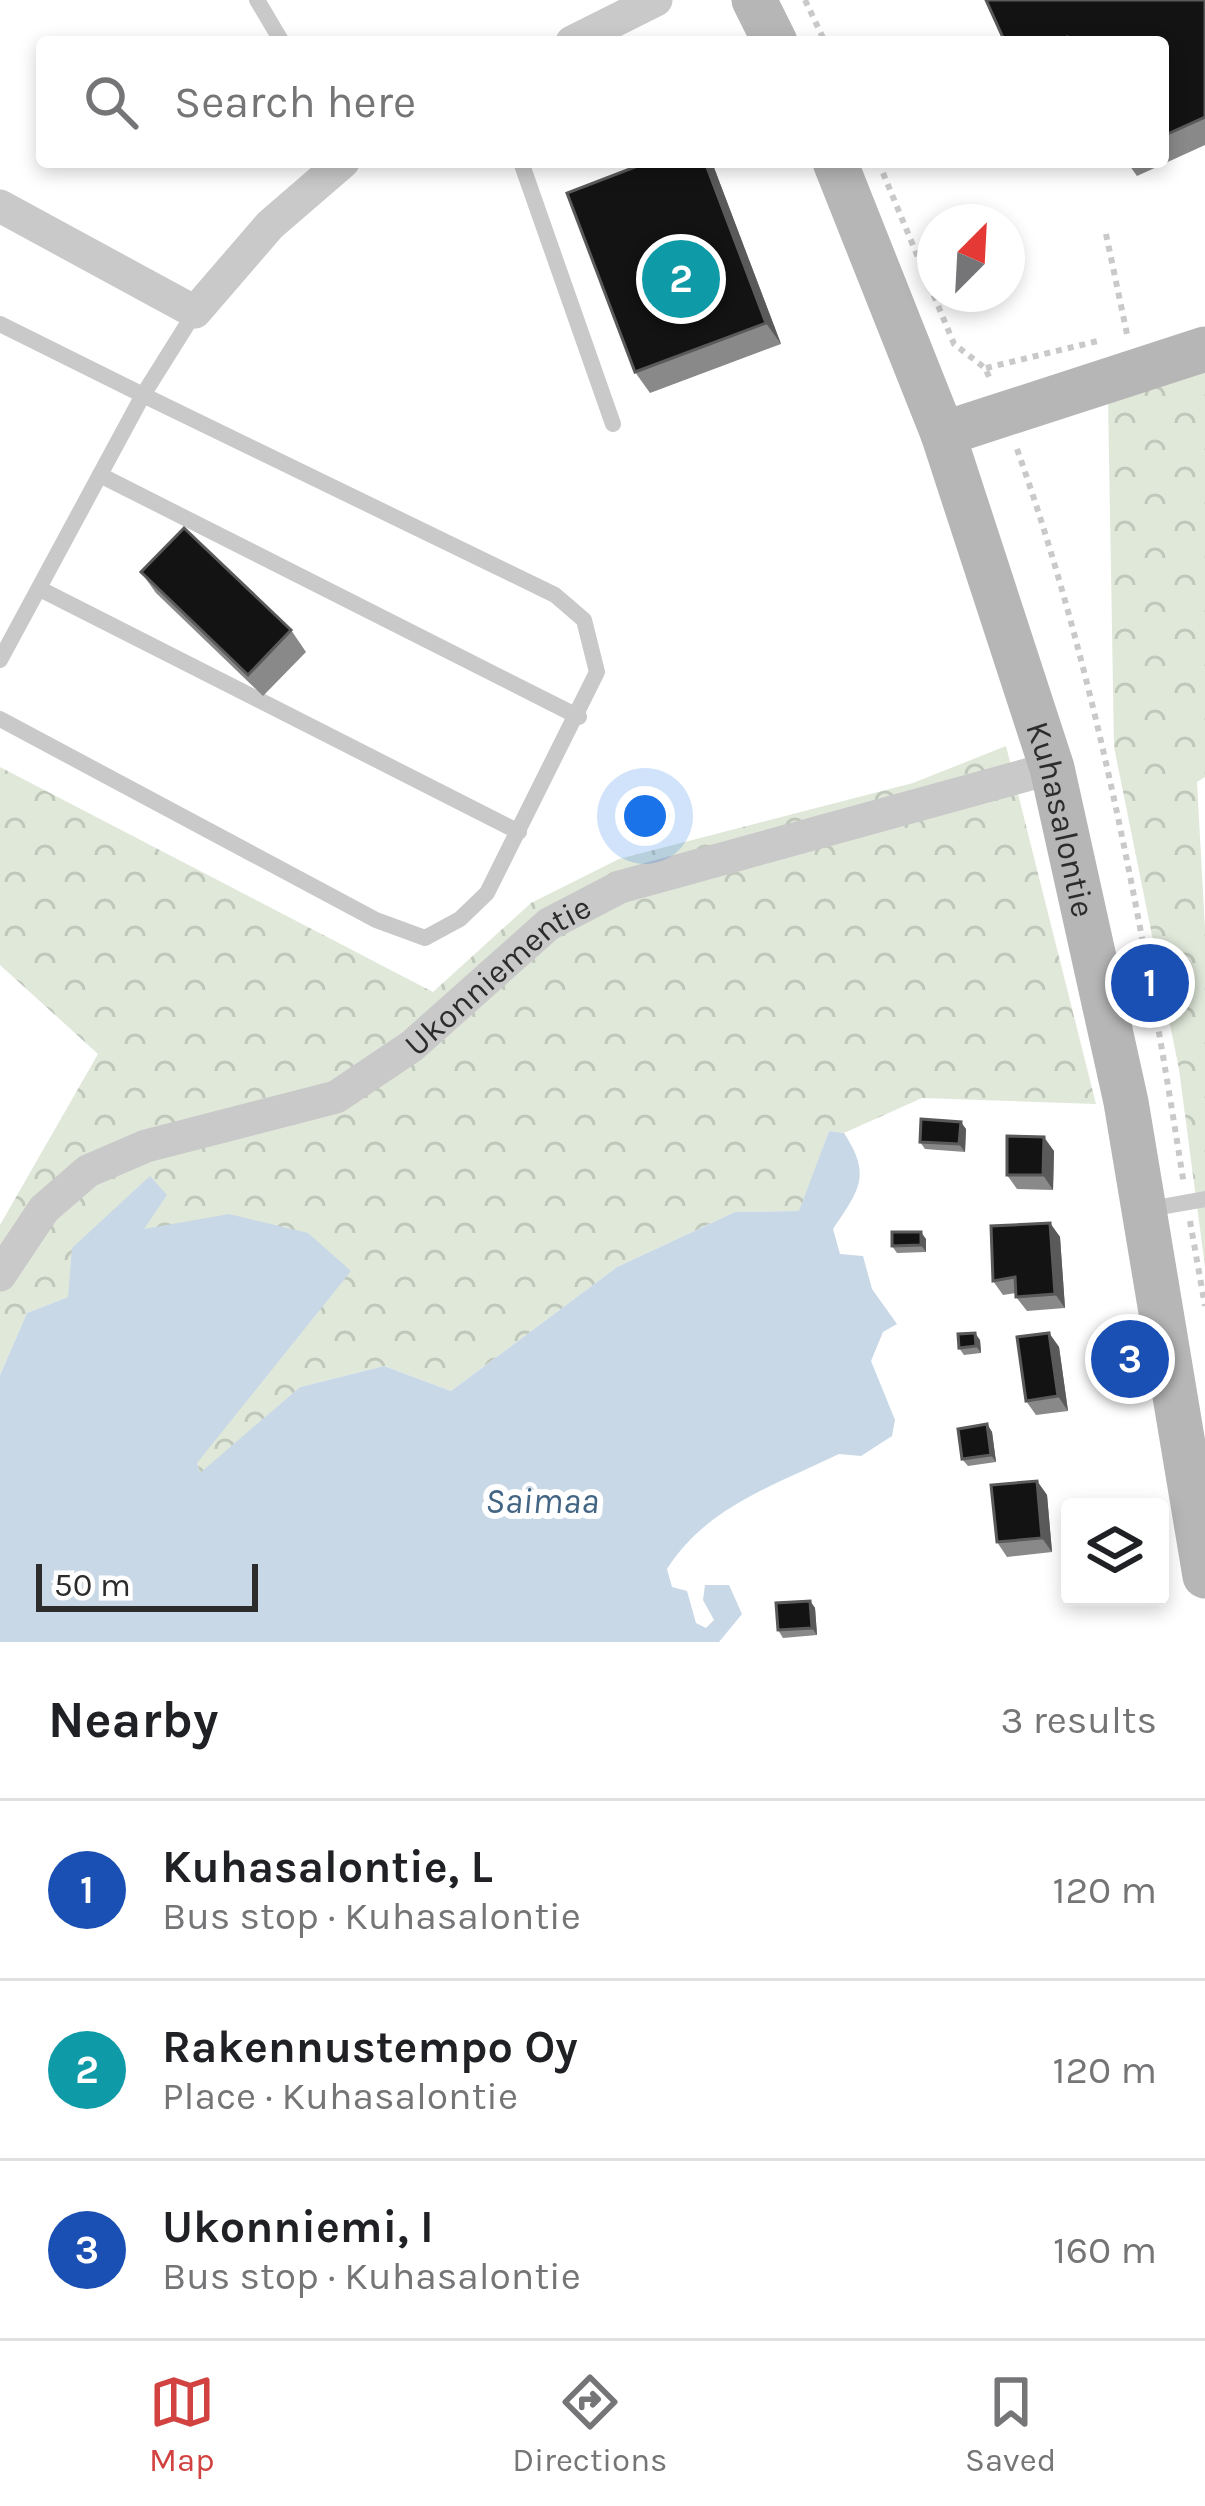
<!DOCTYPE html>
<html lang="en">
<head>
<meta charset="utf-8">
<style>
  body { margin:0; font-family:Karla,sans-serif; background:#f2f2f2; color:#202124 }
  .controls { position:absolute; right:36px; bottom:36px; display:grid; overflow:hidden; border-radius:12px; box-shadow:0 6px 18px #0003 }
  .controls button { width:108px; height:108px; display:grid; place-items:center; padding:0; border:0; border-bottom:3px solid #e0e0e0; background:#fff; color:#202124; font:60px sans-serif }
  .compass { position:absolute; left:917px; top:204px; width:108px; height:108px; border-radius:50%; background:#fff; box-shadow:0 6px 18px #0003; rotate:24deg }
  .scale { position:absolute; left:36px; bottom:30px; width:222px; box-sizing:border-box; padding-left:12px; border:6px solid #2c2c2c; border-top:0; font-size:33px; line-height:42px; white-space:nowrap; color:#2c2c2c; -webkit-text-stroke:9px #fff; paint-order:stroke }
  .you { position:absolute; left:645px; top:816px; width:42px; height:42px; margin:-30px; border:9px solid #fff; border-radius:50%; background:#1a73e8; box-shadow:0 0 0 18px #1a73e833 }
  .badge { display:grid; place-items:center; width:78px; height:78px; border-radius:50%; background:#d14240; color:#fff; font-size:39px; font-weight:700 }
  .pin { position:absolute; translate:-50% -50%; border:6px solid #fff; box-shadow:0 3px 12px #0006 }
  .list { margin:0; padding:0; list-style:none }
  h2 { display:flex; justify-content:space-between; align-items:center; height:156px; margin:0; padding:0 48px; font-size:51px }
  h2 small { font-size:39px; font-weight:400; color:#757577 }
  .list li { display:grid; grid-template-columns:78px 1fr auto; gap:36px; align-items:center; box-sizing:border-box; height:180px; padding:0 48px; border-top:3px solid #e0e0e0 }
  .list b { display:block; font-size:45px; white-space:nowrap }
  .list p { margin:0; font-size:39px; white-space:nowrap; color:#757577 }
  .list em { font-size:39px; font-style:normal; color:#757577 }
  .icon { flex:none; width:66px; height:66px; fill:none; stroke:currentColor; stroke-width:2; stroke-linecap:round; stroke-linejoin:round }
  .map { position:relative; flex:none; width:1205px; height:1642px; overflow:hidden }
  .search { position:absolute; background:#fff; box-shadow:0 6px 18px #0003; left:36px; right:36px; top:36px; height:132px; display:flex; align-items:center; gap:30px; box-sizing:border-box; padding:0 42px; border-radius:12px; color:#757577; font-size:45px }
  .sheet { height:696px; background:#fff }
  nav { display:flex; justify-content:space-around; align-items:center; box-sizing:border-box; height:168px; border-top:3px solid #e0e0e0; background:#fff; font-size:33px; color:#757577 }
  nav a { display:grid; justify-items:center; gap:6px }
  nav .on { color:#d14240 }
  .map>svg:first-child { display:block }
</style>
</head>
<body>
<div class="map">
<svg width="1205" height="1642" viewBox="0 0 1205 1642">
  <defs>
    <pattern id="forest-crowns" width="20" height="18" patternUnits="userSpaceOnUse" patternTransform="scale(3)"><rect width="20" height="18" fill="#e0e8da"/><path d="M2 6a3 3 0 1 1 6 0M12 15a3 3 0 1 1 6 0" fill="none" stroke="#c0c7bb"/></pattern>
  </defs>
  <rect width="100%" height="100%" fill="#fff"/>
  <g fill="url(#forest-crowns)">
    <polygon points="1205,368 1205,777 1197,782 1205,929 1205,1267 1179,1069 1114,747 1108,397"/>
    <polygon points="1006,746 1096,1104 922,1098 844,1133 829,1131 800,1211 735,1212 617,1267 451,1391 384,1366 300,1387 200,1474 197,1463 68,1297 27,1313 0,1375 0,1225 98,1054 0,965 0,767 433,992 531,903 619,859 913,783"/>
  </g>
  <path fill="#c8d8e6" d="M829,1131l15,2c28,43 15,57 -11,96l7,25 23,2 9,33 25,35 -14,8 -12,29 24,59 -3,16 -31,20 -22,-2c-64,31 -133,53 -172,115l5,18 15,4 9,32 10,5 8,-8 -11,-20 2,-15h24l13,29 -23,28h-719v-267l27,-62 41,-16 4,-49 78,-72 17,19 -23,34 85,-15 79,19 43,38 -154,192 3,10 100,-86 84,-21 67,25 166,-124 118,-55 64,-1z"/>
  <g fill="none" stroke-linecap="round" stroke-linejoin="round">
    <g stroke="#c9c9c9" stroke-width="6" stroke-dasharray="6 6" stroke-linecap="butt">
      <polyline points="805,0 825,42"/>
      <polyline points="883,173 954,344 985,368 991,381"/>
      <polyline points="1106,234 1127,334"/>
      <polyline points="986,368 1102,340"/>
      <path d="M1017,449c82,230 129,495 167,736"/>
      <polyline points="1190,1221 1205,1306"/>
    </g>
    <g stroke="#c9c9c9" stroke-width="16">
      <polyline points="257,0 282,42"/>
      <polyline points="521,162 613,424"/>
      <polyline points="0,324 143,395 195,312"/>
      <polyline points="100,475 579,717"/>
      <polyline points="40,589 519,832"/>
      <polyline points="0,660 143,395 555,595 584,620 597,672 487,893 460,919 425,938 376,920 0,719"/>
      <polyline points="1144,1210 1205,1199"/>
    </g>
    <g stroke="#c9c9c9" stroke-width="33">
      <polyline points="572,42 656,0"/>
      <polyline points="0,206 195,312 270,225 343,162"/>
      <path id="s1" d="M0,1275l44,-66 44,-38 58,-25 190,-49 76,-51 137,-122 71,-37 432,-119"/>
    </g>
    <g stroke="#b6b6b6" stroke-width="45">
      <polyline points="754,0 775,42"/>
      <path id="s2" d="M835,162l108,272 109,334 74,334 79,474"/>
      <polyline points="943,434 1205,349"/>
    </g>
  </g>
  <g fill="#898989">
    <polygon points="1205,0 1205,145 1137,176 1127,162 1163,162 1163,42 1005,42"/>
    <polygon points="713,165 781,344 650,393 635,372"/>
    <polygon points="141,572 291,630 306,652 263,696 156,593"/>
    <polygon points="966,1129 965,1152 925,1149 920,1142"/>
    <polygon points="1054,1151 1053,1190 1017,1189 1007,1175"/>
    <polygon points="1050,1223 1060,1237 1065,1308 1027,1311 1016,1297 1016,1293 1003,1295 993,1281"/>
    <polygon points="926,1239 926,1252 897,1253 892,1246"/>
    <polygon points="1049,1333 1059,1347 1068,1411 1036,1415 1026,1401"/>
    <polygon points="980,1340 981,1353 964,1355 959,1348"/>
    <polygon points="987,1424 992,1432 996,1462 968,1466 962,1459"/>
    <polygon points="1037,1481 1047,1495 1052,1552 1007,1557 997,1542"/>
    <polygon points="810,1601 815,1608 817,1635 783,1638 778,1630"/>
  </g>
  <g fill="#5a5a5a">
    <polygon points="705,162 711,162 713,165 781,344 766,323"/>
    <polygon points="961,1122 966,1129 965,1152 959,1144"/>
    <polygon points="1044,1137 1054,1151 1053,1190 1043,1175"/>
    <polygon points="1050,1223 1060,1237 1065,1308 1055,1294"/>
    <polygon points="921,1232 926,1239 926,1252 921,1245"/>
    <polygon points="975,1333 980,1340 981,1353 976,1346"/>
    <polygon points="1049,1333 1059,1347 1068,1411 1058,1396"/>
    <polygon points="987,1424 992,1432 996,1462 991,1455"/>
    <polygon points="1037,1481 1047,1495 1052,1552 1042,1538"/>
    <polygon points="810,1601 815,1608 817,1635 812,1628"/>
  </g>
  <g fill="#131313" stroke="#5a5a5a" stroke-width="3">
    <polygon points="986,0 1205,0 1205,117 1163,136 1163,42 1070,42 1067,37 1057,42 1005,42"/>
    <polygon points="648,162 705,162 766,323 635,372 567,193"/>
    <polygon points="184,528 291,630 248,675 141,572"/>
    <polygon points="921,1119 961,1122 959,1144 920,1142"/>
    <polygon points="1007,1136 1044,1137 1043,1175 1007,1175"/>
    <polygon points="1050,1223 1055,1294 1016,1297 1015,1277 993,1281 991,1226"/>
    <polygon points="892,1232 921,1232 921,1245 892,1246"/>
    <polygon points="975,1333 976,1346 959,1348 958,1334"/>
    <polygon points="1049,1333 1058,1396 1026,1401 1017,1337"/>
    <polygon points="987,1424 991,1455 962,1459 958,1429"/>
    <polygon points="1037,1481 1042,1538 997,1542 991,1485"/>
    <polygon points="810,1601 812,1628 778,1630 776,1603"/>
  </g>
  <g text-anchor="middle" stroke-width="12" stroke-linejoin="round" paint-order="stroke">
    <g font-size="33" fill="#2c2c2c" stroke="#fff">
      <text dy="12" stroke="none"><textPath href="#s2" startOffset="696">Kuhasalontie</textPath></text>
      <text dy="12" stroke="none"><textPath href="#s1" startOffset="600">Ukonniementie</textPath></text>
    </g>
    <g font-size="36" font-style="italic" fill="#436584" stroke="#fff">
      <text x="542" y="1513">Saimaa</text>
    </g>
  </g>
</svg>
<div class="controls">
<button><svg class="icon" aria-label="layers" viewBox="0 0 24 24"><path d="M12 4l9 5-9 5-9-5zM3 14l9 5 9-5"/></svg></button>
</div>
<svg class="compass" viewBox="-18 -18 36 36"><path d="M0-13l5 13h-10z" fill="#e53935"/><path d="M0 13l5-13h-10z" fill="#757577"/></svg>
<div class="scale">50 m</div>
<div class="you"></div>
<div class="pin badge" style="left:1150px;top:983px;background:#1a4fb4">1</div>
<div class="pin badge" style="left:681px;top:279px;background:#0f9aa8">2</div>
<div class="pin badge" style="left:1130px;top:1359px;background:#1a4fb4">3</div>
<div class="search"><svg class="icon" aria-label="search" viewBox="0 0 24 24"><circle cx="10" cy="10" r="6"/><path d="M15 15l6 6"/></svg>Search here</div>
</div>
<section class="sheet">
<h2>Nearby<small>3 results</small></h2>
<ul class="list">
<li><span class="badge" style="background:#1a4fb4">1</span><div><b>Kuhasalontie, L</b><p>Bus stop · Kuhasalontie</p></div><em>120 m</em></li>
<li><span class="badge" style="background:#0f9aa8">2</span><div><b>Rakennustempo Oy</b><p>Place · Kuhasalontie</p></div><em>120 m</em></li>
<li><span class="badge" style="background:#1a4fb4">3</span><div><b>Ukonniemi, I</b><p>Bus stop · Kuhasalontie</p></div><em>160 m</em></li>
</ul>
</section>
<nav>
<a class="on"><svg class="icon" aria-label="map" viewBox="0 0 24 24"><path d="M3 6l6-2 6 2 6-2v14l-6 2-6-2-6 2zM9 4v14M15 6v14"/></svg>Map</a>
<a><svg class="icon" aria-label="directions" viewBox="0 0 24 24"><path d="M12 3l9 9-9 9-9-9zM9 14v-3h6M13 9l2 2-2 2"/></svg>Directions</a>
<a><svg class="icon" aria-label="saved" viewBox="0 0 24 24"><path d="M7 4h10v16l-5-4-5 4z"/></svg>Saved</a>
</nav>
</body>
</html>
